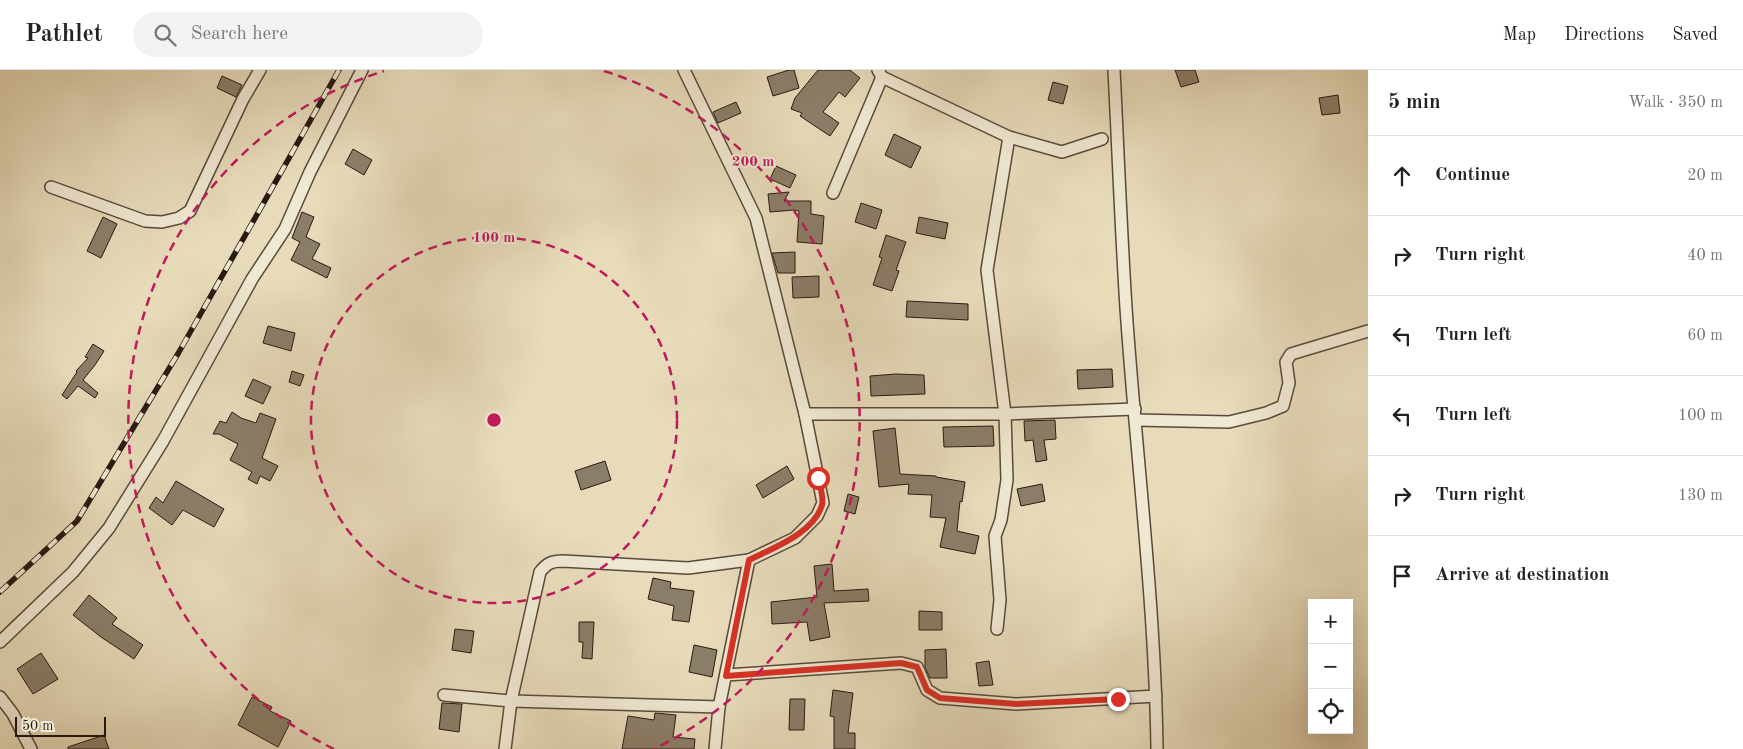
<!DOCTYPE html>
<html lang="en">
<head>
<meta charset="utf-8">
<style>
  body { margin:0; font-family:"Old Standard TT",serif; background:#f2f2f2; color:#222 }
  .controls { position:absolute; right:15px; bottom:15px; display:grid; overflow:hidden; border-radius:0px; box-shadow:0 5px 20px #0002 }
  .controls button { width:45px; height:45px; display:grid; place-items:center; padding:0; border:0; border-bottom:1px solid #e0e0e0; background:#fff; color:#222; font:25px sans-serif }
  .scale { position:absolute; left:15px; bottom:12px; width:91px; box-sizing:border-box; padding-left:5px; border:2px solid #281911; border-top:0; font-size:14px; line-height:18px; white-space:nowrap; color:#281911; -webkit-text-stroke:4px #efe8d2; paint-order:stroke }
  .stop { position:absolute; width:15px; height:15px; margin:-11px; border:4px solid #d93025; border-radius:50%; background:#fff }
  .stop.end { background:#d93025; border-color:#fff; box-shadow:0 1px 5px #0008 }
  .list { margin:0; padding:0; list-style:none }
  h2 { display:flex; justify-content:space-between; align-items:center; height:65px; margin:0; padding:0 20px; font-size:21px }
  h2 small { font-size:16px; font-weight:400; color:#767676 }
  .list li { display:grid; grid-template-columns:32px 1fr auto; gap:15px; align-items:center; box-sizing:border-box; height:80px; padding:0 20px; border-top:1px solid #e0e0e0 }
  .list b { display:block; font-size:19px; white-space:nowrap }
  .list em { font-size:16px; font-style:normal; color:#767676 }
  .icon { flex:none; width:28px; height:28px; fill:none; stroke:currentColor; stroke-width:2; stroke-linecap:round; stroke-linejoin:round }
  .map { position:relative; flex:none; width:1368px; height:679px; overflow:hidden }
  header { display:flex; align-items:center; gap:30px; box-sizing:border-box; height:70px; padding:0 25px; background:#fff; border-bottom:1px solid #e0e0e0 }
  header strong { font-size:24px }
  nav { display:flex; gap:28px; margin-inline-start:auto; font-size:18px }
  .search { width:350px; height:45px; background:#f2f2f2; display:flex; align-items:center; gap:12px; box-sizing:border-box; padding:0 18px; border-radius:28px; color:#767676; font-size:19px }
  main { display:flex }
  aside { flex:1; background:#fff }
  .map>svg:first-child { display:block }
</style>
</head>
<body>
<header>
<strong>Pathlet</strong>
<div class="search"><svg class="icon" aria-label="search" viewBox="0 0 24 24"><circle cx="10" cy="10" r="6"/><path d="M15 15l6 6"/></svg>Search here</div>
<nav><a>Map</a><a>Directions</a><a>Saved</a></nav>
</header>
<main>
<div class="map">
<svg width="1368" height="679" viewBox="0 0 1368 679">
  <rect width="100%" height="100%" fill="#e7dbba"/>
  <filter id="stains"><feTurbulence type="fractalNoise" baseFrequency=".004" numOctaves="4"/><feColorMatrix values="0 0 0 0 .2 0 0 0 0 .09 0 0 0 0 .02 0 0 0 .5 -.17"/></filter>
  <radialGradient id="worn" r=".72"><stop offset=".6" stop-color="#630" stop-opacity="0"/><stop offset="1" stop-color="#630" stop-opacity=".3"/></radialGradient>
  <g fill="#8b7e69" stroke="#281911">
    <polygon points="789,0 794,0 799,18 773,26 767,7"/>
    <polygon points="818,0 850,0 860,8 845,27 839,22 823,42 839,53 830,66 800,46 802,43 791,39 795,28"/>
    <polygon points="1175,0 1195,0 1199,12 1181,17"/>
    <polygon points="222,6 242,15 236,27 217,18"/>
    <polygon points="1053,12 1068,16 1063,34 1048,30"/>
    <polygon points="1338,25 1340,43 1322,45 1319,28"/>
    <polygon points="736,32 741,43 718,53 713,42"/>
    <polygon points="894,64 921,77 911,98 885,85"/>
    <polygon points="353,79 372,90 364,105 345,94"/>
    <polygon points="776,96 796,105 790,118 770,109"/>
    <polygon points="789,122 784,131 811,131 811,144 824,146 822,174 797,172 799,141 794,140 770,142 768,124"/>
    <polygon points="861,133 882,140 876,159 855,152"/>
    <polygon points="302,142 314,147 306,167 320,174 312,189 331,198 327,208 291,190 300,172 292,168"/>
    <polygon points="103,147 117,154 101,188 87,181"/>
    <polygon points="919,147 948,153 945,169 916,163"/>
    <polygon points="886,165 906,172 896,200 899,201 892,221 873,215 882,188 879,187"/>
    <polygon points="795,182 795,203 778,203 772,183"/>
    <polygon points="819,206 819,227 793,228 792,207"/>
    <polygon points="907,231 968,234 968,250 906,247"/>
    <polygon points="268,256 295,263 291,281 263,273"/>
    <polygon points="93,274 104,281 95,295 83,310 98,323 95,328 78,316 67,329 62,325 77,302 76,301 88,288 85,287"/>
    <polygon points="1112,299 1113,317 1078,319 1077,300"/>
    <polygon points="292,301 304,305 300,316 289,312"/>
    <polygon points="896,304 924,305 925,324 871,326 870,306"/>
    <polygon points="253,309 271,317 263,334 245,326"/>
    <polygon points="232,342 241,348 256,353 260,343 276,349 262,388 278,396 270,411 260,406 257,414 248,409 252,402 230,390 238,374 219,364 213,364 220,351 226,353"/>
    <polygon points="1055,350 1056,369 1044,370 1047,390 1036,392 1033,370 1025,371 1024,351"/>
    <polygon points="993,356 994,376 944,377 943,357"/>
    <polygon points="895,358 900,404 936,406 936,407 965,412 962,432 960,431 957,461 979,466 975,484 940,477 946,448 930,447 932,425 908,424 909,414 879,417 873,361"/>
    <polygon points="605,391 611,410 581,420 575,401"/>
    <polygon points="787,396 794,409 763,428 756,415"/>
    <polygon points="176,411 224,439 214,457 183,440 172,455 149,438 156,427 163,433"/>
    <polygon points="1042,414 1045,431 1021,436 1017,419"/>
    <polygon points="848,424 859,427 855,444 844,441"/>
    <polygon points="832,494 834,521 868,519 869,531 824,533 830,567 810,571 807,552 772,554 771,532 817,527 814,496"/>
    <polygon points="653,508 671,512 670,518 694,521 689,552 672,550 674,536 648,529"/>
    <polygon points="89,525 117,548 112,554 143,575 134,589 101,567 73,545"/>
    <polygon points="919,541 942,542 942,560 919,560"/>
    <polygon points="579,552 594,552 592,589 582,588 583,572 579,572"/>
    <polygon points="455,559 474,561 471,583 452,580"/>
    <polygon points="694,575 717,580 712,607 689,602"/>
    <polygon points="946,579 947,608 930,608 925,597 925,580"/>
    <polygon points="41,583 58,609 33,624 17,599"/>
    <polygon points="989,591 993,615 979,616 976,593"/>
    <polygon points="833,620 853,623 848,663 855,663 855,679 834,679 834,647 830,646"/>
    <polygon points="252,627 272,637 270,641 291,651 278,677 238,655"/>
    <polygon points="790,629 805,629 804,660 789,660"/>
    <polygon points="442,633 462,634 459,662 439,659"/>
    <polygon points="655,643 676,645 673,667 695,669 694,679 622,679 628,646 654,650"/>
    <polygon points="104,665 109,679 68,679 68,677"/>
  </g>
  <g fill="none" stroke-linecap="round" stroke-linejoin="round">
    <defs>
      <g id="minor">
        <polyline points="878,0 882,7 1009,67 1062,82 1102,69"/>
        <path d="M1114,0c4,79 7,159 12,238 10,147 29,293 31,441"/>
        <polyline points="51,117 145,151 162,152 179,148 190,141 243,29 260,0"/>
        <polyline points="833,123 882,7"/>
        <polyline points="805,344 1005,344 1135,339"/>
        <polyline points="1135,350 1229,352 1266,343 1283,336 1289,313 1286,292 1291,284 1368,261"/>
        <polyline points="997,559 1000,530 995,466 1001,450 1007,410 1005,344 987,200 1009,67"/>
        <polyline points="0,572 73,502 109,458 163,371 252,209 285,159 310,102 362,0"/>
        <polyline points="726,605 901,593 917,597 927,620 940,628 1016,634 1156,626"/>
        <polyline points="444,625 511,631 719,637"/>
        <polyline points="0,627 13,644 31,679"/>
        <path d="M505,679l6,-48 29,-129c7,-9 12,-11 23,-11l125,7 61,-8 46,-22 22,-22 6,-13 -18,-89 -49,-196 -72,-148"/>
        <polyline points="715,679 719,637 749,490"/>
      </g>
    </defs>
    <use href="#minor" stroke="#584a3b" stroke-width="14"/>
    <use href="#minor" stroke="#efe8d2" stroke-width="11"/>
    <defs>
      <polyline id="rail" points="0,522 77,451 179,282 339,0"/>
    </defs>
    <use href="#rail" stroke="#281911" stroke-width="5.5"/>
    <use href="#rail" stroke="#efe8d2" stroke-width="4" stroke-dasharray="11" stroke-linecap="butt"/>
  </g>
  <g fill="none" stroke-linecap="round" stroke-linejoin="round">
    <path stroke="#d93025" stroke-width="6" d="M818,408c2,8 6,20 4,27 -8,28 -49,43 -73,55l-23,116 175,-13 16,4 10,23 13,8 76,6 102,-5"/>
  </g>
  <g fill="none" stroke="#c2185b" stroke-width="2.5" stroke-dasharray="9 6">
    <circle cx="494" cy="350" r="183"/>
    <path d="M334 679A366 366 0 0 1 384 1M604 1A366 366 0 0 1 654 679"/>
  </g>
  <circle cx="494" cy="350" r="8" fill="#c2185b" stroke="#efe8d2" stroke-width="2.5"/>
  <g font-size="15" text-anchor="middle" font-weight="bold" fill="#c2185b" stroke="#efe8d2" stroke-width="4.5" stroke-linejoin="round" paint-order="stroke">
    <text x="753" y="96">200 m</text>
    <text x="494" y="172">100 m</text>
  </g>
  <rect width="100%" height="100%" filter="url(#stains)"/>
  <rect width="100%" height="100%" fill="url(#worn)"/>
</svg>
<div class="controls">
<button>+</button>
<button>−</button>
<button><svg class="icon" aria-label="locate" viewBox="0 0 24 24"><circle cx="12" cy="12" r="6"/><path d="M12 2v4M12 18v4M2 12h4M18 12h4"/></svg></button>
</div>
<div class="scale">50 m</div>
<div class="stop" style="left:818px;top:408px"></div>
<div class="stop end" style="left:1118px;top:629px"></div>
</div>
<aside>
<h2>5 min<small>Walk · 350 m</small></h2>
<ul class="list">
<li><svg class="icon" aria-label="ahead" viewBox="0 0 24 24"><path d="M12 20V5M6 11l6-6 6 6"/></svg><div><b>Continue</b></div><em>20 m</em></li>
<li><svg class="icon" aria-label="right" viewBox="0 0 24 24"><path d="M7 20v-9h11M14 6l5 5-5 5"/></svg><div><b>Turn right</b></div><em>40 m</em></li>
<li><svg class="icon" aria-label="left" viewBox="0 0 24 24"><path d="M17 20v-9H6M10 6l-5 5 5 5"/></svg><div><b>Turn left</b></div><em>60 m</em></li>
<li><svg class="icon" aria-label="left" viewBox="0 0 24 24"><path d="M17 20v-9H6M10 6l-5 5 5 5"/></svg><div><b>Turn left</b></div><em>100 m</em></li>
<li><svg class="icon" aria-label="right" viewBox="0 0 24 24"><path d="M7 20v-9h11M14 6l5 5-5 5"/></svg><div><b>Turn right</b></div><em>130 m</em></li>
<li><svg class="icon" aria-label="arrive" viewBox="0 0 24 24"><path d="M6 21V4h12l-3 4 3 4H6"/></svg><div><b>Arrive at destination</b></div></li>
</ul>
</aside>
</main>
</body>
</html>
